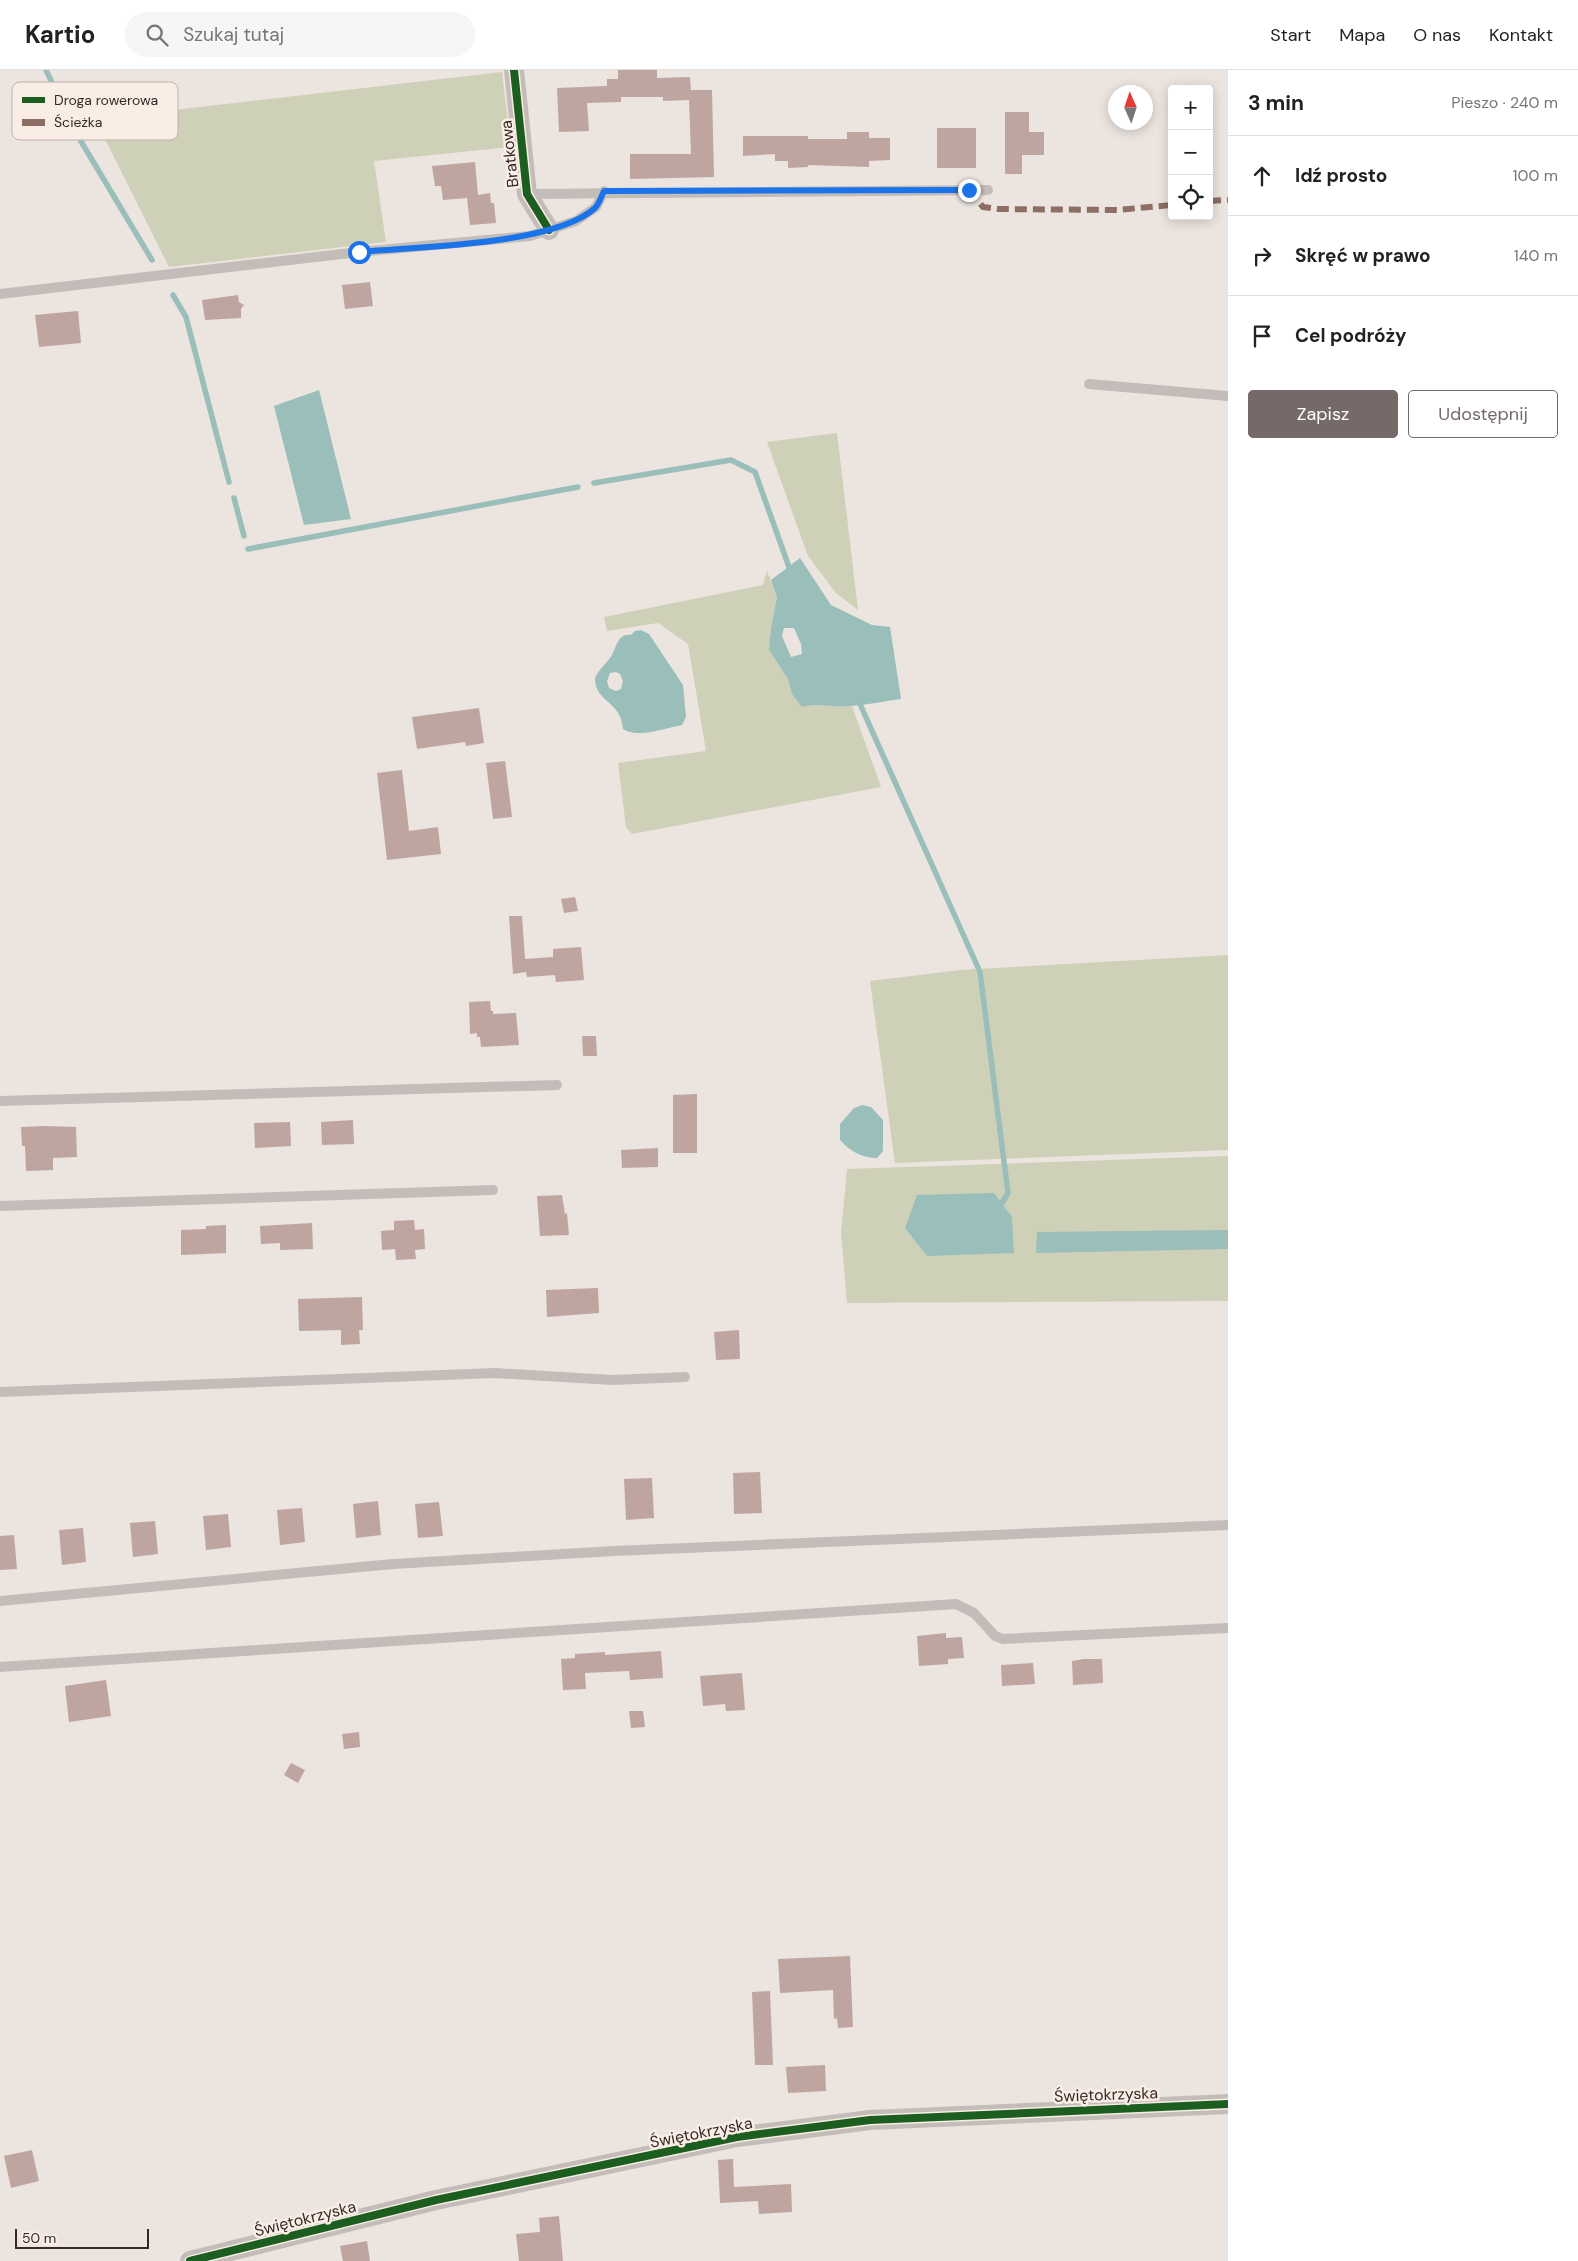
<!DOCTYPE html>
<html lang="pl">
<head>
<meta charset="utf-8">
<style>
  body { margin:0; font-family:"DM Sans",sans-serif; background:#f6f6f6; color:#222 }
  .controls { position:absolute; right:15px; top:15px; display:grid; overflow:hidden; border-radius:5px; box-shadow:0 2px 12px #0003 }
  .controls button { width:45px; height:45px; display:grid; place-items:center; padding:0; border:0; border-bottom:1px solid #e0e0e0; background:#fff; color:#222; font:25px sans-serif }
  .compass { position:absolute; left:1108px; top:15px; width:45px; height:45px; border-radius:50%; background:#fff; box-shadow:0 2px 12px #0003; rotate:357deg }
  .scale { position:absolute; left:15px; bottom:12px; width:134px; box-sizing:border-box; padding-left:5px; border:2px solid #352926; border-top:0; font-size:14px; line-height:18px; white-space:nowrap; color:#352926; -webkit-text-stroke:4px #f9ede5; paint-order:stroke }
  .stop { position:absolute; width:15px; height:15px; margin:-11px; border:4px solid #1a73e8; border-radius:50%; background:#fff }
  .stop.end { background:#1a73e8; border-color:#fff; box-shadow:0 1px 5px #0008 }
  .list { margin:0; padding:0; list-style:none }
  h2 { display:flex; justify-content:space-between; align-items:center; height:65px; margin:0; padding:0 20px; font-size:21px }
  h2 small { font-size:16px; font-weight:400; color:#767676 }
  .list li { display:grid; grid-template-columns:32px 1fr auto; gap:15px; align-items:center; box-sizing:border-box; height:80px; padding:0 20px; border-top:1px solid #e0e0e0 }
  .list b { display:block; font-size:19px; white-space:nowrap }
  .list em { font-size:16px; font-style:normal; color:#767676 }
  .actions { display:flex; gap:10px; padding:15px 20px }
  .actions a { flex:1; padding:11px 0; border:1px solid #756a67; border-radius:5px; text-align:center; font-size:18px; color:#756a67 }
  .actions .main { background:#756a67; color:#fff }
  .icon { flex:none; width:28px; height:28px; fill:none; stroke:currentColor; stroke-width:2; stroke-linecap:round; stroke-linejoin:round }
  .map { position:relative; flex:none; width:1228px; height:2191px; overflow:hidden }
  header { display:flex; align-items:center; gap:30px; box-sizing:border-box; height:70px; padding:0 25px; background:#fff; border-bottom:1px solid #e0e0e0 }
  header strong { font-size:24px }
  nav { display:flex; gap:28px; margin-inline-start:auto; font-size:18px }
  .search { width:350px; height:45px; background:#f6f6f6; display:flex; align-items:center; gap:12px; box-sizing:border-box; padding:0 18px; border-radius:28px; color:#767676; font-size:19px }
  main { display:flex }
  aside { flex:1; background:#fff }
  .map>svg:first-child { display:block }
</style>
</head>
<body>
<header>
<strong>Kartio</strong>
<div class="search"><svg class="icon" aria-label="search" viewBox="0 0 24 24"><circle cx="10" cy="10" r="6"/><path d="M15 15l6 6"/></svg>Szukaj tutaj</div>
<nav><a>Start</a><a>Mapa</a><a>O nas</a><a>Kontakt</a></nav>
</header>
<main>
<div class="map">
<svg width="1228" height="2191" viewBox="0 0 1228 2191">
  <rect width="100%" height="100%" fill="#ebe4df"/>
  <g fill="#cfd0b8">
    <polygon points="502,2 511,77 374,91 386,172 169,197 95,49"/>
    <polygon points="837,363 858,540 836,523 808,486 767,372"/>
    <path d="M767,501l10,26 -6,31 -2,22 19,29 4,15c21,10 37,13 60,12l29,81 -249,47 -6,-7 -8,-64 88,-12 -18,-107 -30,-21 -51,8 -3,-14 159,-32z"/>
    <polygon points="1228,885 1228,1080 895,1093 870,911 960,900"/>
    <polygon points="1228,1086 1228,1231 847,1233 841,1163 847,1099"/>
  </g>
  <g fill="#9abeb9" fill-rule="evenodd">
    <polygon points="319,320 351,449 304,455 274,336"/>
    <path d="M800,488l31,47 41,20 18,2 11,72c-17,2 -34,6 -51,7 -16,2 -33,-4 -48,1l-10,-13 -4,-15 -19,-29 2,-22 6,-31 -6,-17zM784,558h10l7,16 1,10 -11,3 -9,-21z"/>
    <path d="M641,560l8,4 34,51 3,32 -4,8c-18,3 -43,14 -59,4 -2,-29 -28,-26 -28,-51 4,-9 12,-15 17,-23 5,-9 6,-22 19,-20l4,-4zM616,602l4,2 3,7 -2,8 -5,2 -7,-3 -2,-7 3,-8z"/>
    <path d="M862,1035l9,2 12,13v31l-6,7c-15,0 -27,-7 -37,-18v-16l14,-16z"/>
    <polygon points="994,1123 1012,1147 1014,1183 927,1186 905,1158 917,1125"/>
    <polygon points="1228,1160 1228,1179 1036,1183 1037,1162"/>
  </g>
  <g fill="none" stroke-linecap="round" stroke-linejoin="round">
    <g stroke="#9abeb9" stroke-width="5.5">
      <polyline points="46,0 76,63 152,190"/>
      <polyline points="173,225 186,247 229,412"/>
      <polyline points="594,413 731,390 755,402 789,497"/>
      <polyline points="234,428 244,466"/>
      <polyline points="248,479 578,417"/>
      <polyline points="860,634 980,902 1008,1123 1002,1133"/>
    </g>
  </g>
  <g fill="#bfa5a0">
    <polygon points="618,0 657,0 657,8 690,7 691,20 712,20 714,107 630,109 630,84 691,84 689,30 663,31 663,27 621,27 621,32 587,33 589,61 559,62 557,18 607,16 607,9 618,9"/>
    <polygon points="1005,42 1029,42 1029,62 1044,62 1044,85 1022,85 1022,104 1005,104"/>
    <rect x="937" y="58" width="39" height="40"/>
    <polygon points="847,62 869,62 869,68 890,68 890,90 869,91 869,97 808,95 808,97 788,98 788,91 775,91 775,84 743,86 743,66 808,66 808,69 847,69"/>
    <polygon points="475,92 478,125 490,123 491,133 494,133 496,153 470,155 467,128 443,130 441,116 435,116 432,96"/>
    <polygon points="370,212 373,236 345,239 342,215"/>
    <polygon points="238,225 239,232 244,235 241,239 241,248 205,250 202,230"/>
    <polygon points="78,241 81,273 39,277 35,245"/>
    <polygon points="479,638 484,673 466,676 465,672 417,679 412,647"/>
    <polygon points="505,691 512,747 493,749 486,693"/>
    <polygon points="402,700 409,761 438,757 441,784 387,790 377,703"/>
    <polygon points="575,827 578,841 564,843 561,829"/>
    <polygon points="509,846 522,846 525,889 553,887 553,879 581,877 584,910 556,912 555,905 527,907 526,902 513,904"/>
    <polygon points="490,931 491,941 493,941 493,944 516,943 519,975 481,977 480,967 477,967 477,963 470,964 469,932"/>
    <polygon points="582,966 596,966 597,986 583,986"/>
    <polygon points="697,1024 697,1083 673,1083 673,1025"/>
    <polygon points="353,1050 354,1074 322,1075 321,1052"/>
    <polygon points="290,1052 291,1076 255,1078 254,1053"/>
    <polygon points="44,1056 76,1057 77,1087 53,1088 53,1100 26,1101 25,1076 22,1076 21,1057"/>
    <polygon points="658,1078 658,1097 622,1098 621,1080"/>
    <polygon points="562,1125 565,1144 567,1143 569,1165 540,1166 537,1126"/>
    <polygon points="414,1150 415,1160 424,1159 425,1179 415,1180 416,1189 396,1190 395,1179 382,1180 381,1161 394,1160 394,1151"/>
    <polygon points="312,1153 313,1179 280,1180 280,1173 261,1174 260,1156"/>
    <polygon points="226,1155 226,1183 181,1185 181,1160 206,1159 206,1156"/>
    <polygon points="598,1218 599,1243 547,1247 546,1220"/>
    <polygon points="362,1227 363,1260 359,1260 360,1274 341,1275 341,1260 299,1261 298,1229"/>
    <polygon points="739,1260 740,1289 716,1290 714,1262"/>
    <polygon points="760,1402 762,1443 734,1444 733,1403"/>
    <polygon points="652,1408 654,1448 626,1450 624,1409"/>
    <polygon points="378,1431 381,1465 356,1468 353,1434"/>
    <polygon points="439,1432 443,1466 418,1468 415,1434"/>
    <polygon points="302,1438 305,1472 280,1475 277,1440"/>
    <polygon points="228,1444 231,1477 206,1480 203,1446"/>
    <polygon points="155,1451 158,1484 133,1487 130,1453"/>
    <polygon points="83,1458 86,1492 62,1495 59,1460"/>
    <polygon points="14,1465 17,1499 0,1500 0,1466"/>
    <polygon points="946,1563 946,1568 962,1567 964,1588 948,1589 948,1594 919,1596 917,1566"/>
    <polygon points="661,1581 663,1608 630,1610 629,1601 585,1603 586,1619 563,1620 561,1589 575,1588 575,1584 605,1582 605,1585"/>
    <polygon points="1084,1589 1102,1589 1103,1613 1073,1615 1072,1591"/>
    <polygon points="1033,1593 1035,1614 1002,1616 1001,1595"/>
    <polygon points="742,1603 745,1640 726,1641 725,1634 703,1636 700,1606"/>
    <polygon points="106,1610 111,1646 69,1652 65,1616"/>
    <polygon points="629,1641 643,1641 645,1657 631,1658"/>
    <polygon points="359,1662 360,1677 344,1679 342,1664"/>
    <polygon points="291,1693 305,1700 298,1713 284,1705"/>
    <polygon points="850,1886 853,1957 838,1958 837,1948 834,1949 833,1920 780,1923 778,1889"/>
    <polygon points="770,1921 773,1995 755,1995 752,1922"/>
    <polygon points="825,1995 826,2021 788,2023 786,1997"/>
    <polygon points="32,2080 39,2111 11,2118 4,2086"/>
    <polygon points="733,2089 734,2117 791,2114 792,2142 759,2144 758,2131 720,2133 718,2090"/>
    <polygon points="559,2146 563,2191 519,2191 516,2164 540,2162 539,2148"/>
    <polygon points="367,2171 370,2191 343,2191 340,2176"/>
  </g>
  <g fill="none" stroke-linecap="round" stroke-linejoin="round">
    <g stroke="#c4bcb8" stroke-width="10">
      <polyline points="527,124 988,120"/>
      <polyline points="0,224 359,182 530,166 576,151 596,137 604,121"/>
      <polyline points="1089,314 1228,326"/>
      <polyline points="0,1031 557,1015"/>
      <polyline points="0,1136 493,1120"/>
      <polyline points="0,1322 495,1303 612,1310 685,1307"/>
      <polyline points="0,1531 393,1494 614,1481 1228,1455"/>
      <polyline points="0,1597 956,1534 974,1543 995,1566 1003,1569 1228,1558"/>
    </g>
    <g stroke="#c4bcb8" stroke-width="20">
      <polyline points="514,0 527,124 549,160"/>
      <polyline points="190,2191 436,2130 737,2067 870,2050 1228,2034"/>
    </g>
    <g stroke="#8d6e63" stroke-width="6" stroke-dasharray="12 6" stroke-linecap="butt">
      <polyline points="969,120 983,137 998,139 1117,140 1172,135"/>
      <polyline points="1209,131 1228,130"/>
    </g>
    <defs>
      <g id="cycleway">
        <polyline points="514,0 527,124 549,160"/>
        <polyline points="190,2191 436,2130 737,2067 870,2050 1228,2034"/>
      </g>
    </defs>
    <use href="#cycleway" stroke="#f9ede5" stroke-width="11"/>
    <use href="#cycleway" stroke="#1b5e20" stroke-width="8"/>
  </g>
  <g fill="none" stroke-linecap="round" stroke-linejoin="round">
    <path stroke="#1a73e8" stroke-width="6" d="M359,182c56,-5 196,-7 236,-44 4,-4 6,-11 9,-17l365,-1"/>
  </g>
  <g text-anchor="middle" stroke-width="5" stroke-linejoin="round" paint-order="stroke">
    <g font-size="16" fill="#352926" stroke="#f9ede5">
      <text transform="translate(509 84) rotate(-96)" y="6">Bratkowa</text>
      <text transform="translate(1106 2024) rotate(-2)" y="6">Świętokrzyska</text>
      <text transform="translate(701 2062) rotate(-11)" y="6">Świętokrzyska</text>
      <text transform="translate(305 2148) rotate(-14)" y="6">Świętokrzyska</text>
    </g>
  </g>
  <rect x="12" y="12" width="166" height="58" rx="8" fill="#f9ede5" stroke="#beb2ac" stroke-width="1"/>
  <rect x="22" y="27" width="23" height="6" fill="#1b5e20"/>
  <rect x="22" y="49" width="23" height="7" fill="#8d6e63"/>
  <g font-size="14" fill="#352926">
    <text x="54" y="35">Droga rowerowa</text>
    <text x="54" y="57">Ścieżka</text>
  </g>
</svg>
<div class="controls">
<button>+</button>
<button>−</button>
<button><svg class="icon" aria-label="locate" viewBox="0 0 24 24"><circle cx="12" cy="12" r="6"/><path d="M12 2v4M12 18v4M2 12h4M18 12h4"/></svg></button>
</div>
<svg class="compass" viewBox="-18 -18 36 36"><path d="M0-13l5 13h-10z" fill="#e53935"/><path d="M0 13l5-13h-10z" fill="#767676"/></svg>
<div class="scale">50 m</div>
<div class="stop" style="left:359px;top:182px"></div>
<div class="stop end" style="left:969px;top:120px"></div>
</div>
<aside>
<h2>3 min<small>Pieszo · 240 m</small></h2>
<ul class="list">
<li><svg class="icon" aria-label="ahead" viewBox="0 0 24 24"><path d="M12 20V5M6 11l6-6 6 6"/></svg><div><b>Idź prosto</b></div><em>100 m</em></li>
<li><svg class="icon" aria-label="right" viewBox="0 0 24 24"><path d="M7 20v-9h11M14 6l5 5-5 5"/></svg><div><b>Skręć w prawo</b></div><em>140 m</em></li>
<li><svg class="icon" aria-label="arrive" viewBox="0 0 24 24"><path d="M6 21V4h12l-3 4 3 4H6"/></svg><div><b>Cel podróży</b></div></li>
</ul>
<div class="actions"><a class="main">Zapisz</a><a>Udostępnij</a></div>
</aside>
</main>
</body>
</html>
